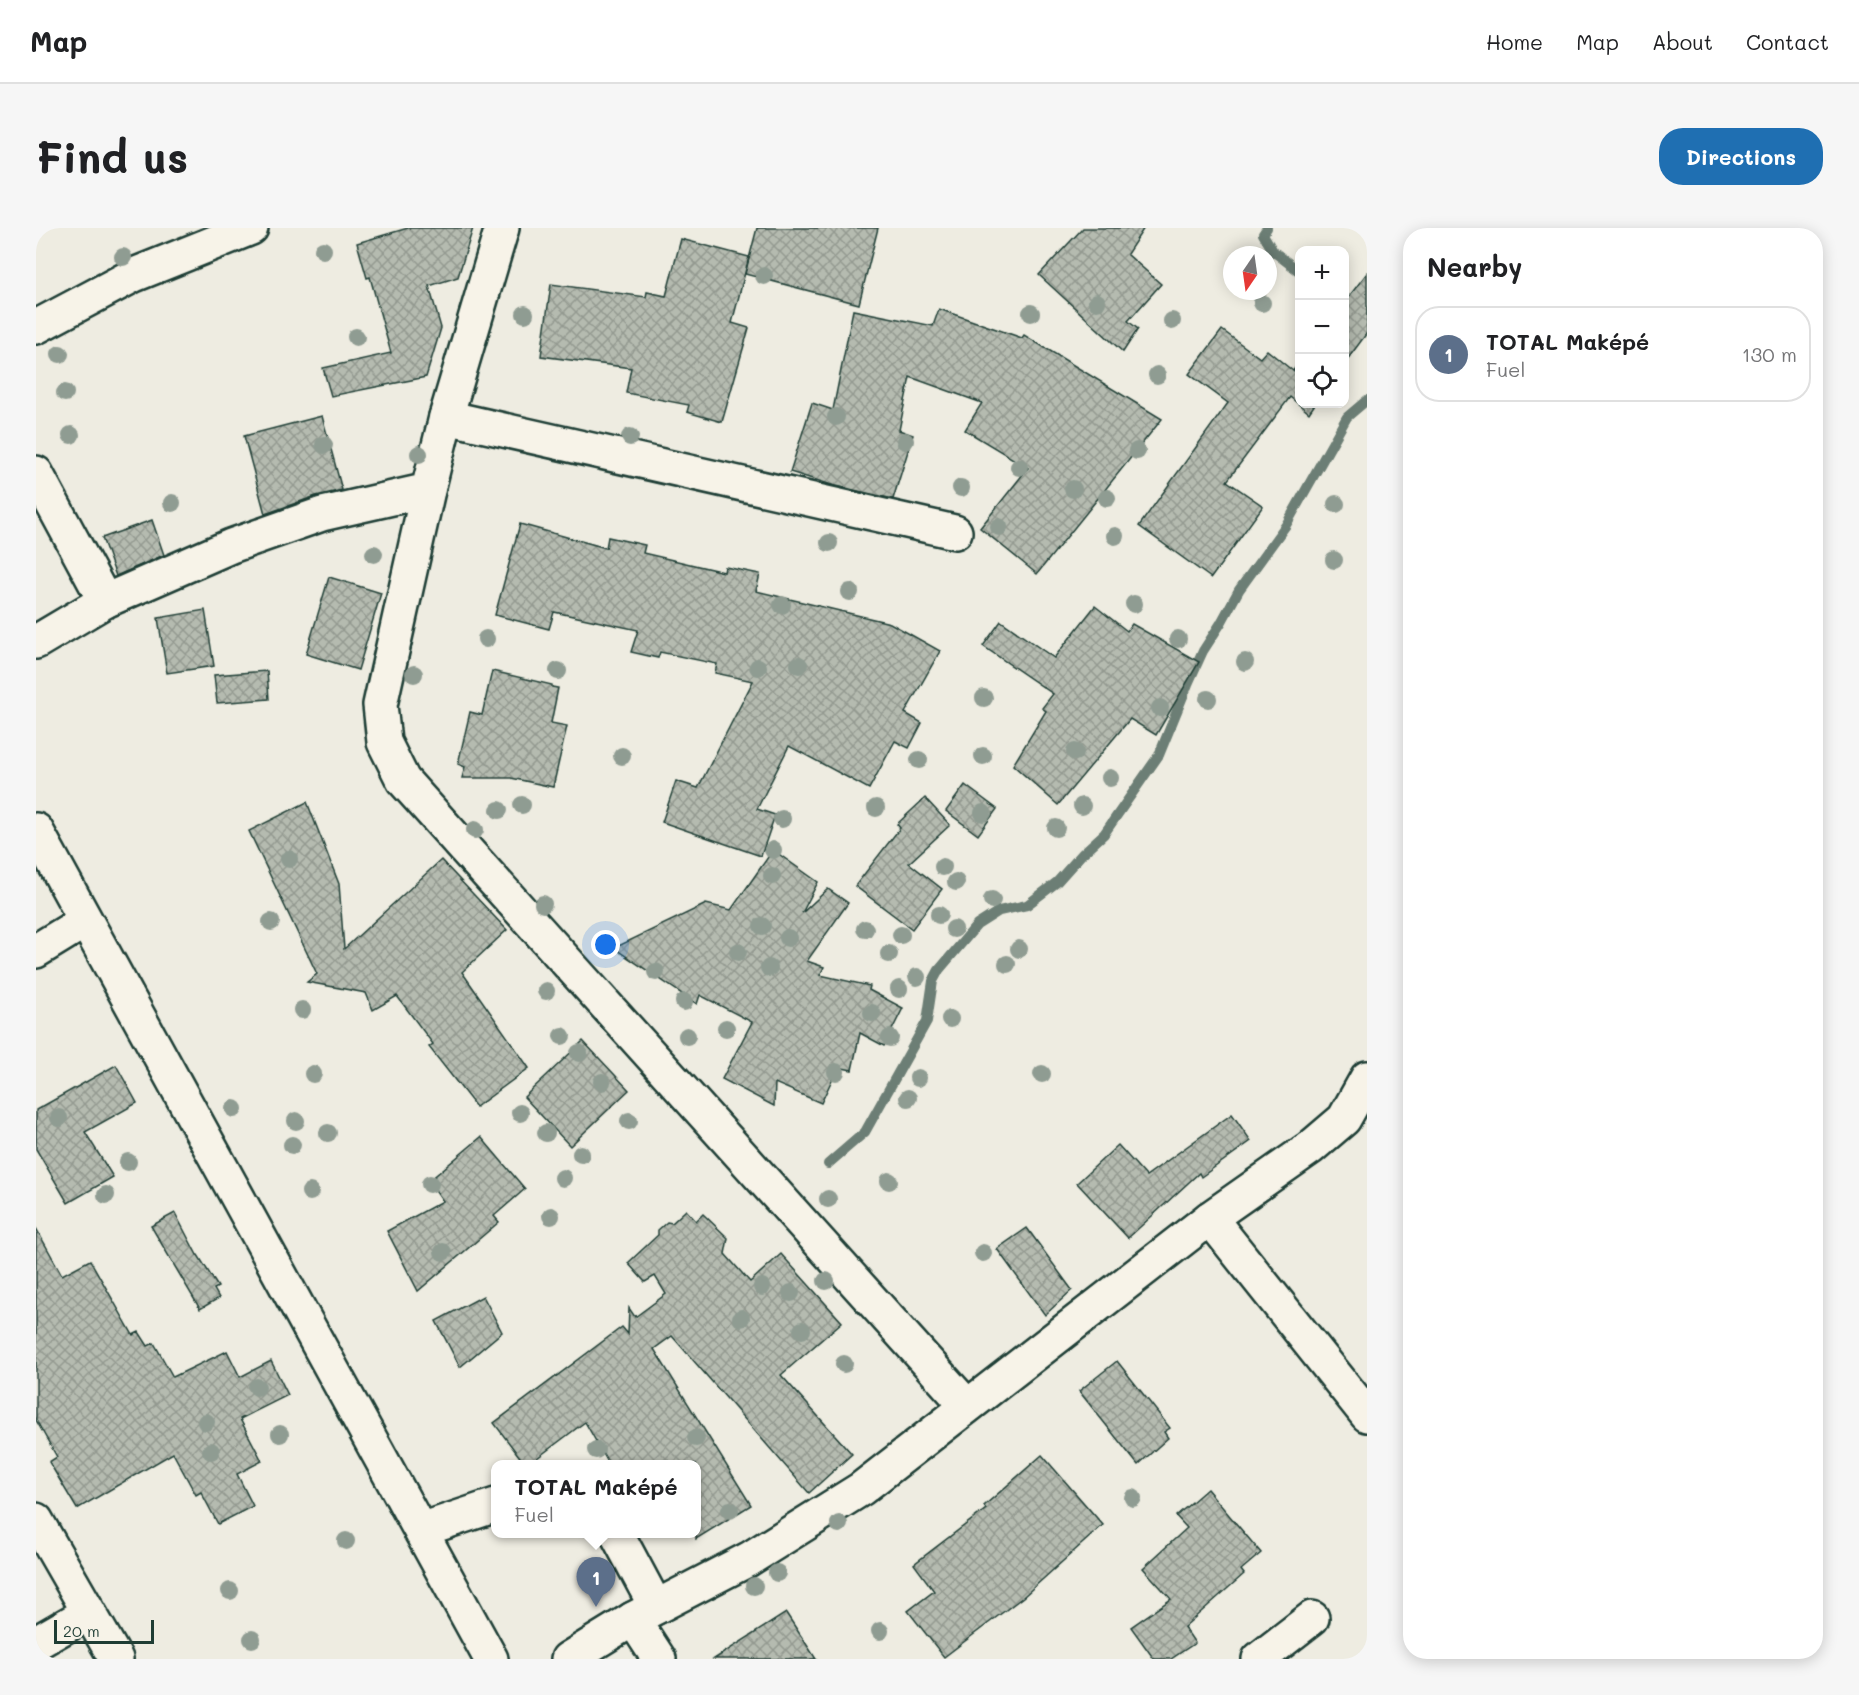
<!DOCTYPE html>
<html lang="en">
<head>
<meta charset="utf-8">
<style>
  body { margin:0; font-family:Mali,sans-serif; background:#f6f6f6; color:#202124 }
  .controls { position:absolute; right:18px; top:18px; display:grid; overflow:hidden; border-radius:12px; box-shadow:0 3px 15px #0003 }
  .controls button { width:54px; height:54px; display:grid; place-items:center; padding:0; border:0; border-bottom:2px solid #e0e0e0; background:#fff; color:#202124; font:30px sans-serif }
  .compass { position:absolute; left:1187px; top:18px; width:54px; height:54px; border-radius:50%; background:#fff; box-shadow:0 3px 15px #0003; rotate:193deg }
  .scale { position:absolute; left:18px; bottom:15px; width:100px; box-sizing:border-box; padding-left:6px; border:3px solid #1f3d34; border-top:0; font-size:16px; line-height:21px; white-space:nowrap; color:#1f3d34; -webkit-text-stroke:4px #f7f3e8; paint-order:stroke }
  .you { position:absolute; left:570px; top:717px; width:21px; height:21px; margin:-15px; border:4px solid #fff; border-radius:50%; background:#1a73e8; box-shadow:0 0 0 9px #1a73e833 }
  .badge { display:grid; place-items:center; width:39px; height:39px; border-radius:50%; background:#1f6fb2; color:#fff; font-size:20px; font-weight:700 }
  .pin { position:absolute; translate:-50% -50px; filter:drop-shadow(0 2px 3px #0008) }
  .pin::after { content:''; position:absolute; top:32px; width:21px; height:18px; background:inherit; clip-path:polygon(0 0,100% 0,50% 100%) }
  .popup { position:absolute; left:455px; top:1232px; width:210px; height:78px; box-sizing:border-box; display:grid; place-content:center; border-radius:12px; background:#fff; filter:drop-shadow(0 2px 4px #0005); font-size:20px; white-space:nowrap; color:#757577 }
  .popup b { font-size:22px; color:#202124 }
  .popup::after { content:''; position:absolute; left:50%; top:100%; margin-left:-12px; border:12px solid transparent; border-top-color:#fff }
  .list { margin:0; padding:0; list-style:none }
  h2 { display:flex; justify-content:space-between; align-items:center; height:78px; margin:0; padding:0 24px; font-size:26px }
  h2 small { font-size:20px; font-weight:400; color:#757577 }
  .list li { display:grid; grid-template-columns:39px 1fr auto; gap:18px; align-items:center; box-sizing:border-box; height:96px; margin:0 12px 12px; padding:0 12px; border:2px solid #e0e0e0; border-radius:24px }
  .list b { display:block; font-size:22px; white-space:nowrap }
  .list p { margin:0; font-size:20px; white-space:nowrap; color:#757577 }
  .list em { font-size:20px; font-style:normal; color:#757577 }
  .icon { flex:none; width:33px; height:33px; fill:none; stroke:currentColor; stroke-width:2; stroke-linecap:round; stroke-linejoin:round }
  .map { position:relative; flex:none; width:1331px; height:1431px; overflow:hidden; border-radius:24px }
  header { display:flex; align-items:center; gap:36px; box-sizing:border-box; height:84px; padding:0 30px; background:#fff; border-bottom:2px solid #e0e0e0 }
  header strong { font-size:28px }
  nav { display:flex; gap:33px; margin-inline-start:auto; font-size:21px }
  .intro { display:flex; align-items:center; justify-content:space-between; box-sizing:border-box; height:144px; padding:0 36px }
  h1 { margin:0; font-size:42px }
  .button { padding:15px 27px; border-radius:24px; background:#1f6fb2; color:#fff; font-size:21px; font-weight:700 }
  main { display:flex; gap:36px; padding:0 36px }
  aside { flex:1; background:#fff; border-radius:24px; box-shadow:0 3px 15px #0003 }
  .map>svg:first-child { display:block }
</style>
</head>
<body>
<header>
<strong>Map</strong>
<nav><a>Home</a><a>Map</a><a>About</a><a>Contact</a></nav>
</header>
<div class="intro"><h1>Find us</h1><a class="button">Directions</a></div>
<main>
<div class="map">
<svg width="1331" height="1431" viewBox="0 0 1331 1431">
  <defs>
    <pattern id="building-cross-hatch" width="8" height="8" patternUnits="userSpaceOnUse" patternTransform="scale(1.5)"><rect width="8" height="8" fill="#b5bbb0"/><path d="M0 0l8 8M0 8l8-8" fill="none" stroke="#939990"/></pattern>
  </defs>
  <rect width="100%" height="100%" fill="#eeece1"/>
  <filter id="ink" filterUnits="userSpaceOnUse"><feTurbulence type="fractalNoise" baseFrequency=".0167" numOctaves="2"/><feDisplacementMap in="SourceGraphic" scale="12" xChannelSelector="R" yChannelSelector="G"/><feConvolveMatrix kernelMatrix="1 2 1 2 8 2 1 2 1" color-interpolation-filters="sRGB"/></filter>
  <g filter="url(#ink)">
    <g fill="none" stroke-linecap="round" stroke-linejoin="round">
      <g stroke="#6c7e74" stroke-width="10">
        <polyline points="1231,0 1227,6 1237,23 1264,44"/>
        <polyline points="792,936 829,904 891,793 897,753 903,742 941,697 963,683 991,677 1021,654 1046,626 1068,606 1123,527 1152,456 1167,423 1185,395 1203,362 1250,297 1311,189 1331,172"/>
      </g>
    </g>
    <g fill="url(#building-cross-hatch)" stroke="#1f3d34" stroke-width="1.5">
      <polygon points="372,0 437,0 422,49 393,58 405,100 390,149 295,168 287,140 355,125 334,49 331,50 321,15"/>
      <polygon points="721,0 842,0 823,76 709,46"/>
      <polygon points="1047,0 1108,0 1091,26 1125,56 1092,93 1102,101 1087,124 1003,47"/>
      <polygon points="645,11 713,29 696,95 713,100 686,194 651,184 653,177 590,165 595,140 505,128 515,56 610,69 611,64 630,68"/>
      <polygon points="1331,45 1331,105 1308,136 1308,75"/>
      <polygon points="903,81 986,110 988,107 1126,191 1001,346 944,300 992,240 929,202 946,175 874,149 863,202 877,207 857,271 796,257 754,244 776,175 797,182 817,82 897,98"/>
      <polygon points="1186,102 1224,130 1231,122 1257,143 1263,134 1263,176 1279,176 1273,185 1254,169 1191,253 1227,278 1175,350 1103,298 1192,175 1153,146"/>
      <polygon points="286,188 306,262 280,268 229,286 208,208"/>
      <polygon points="116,292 128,327 80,348 66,310"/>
      <polygon points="484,296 570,320 572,309 609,317 607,325 688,344 689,339 724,346 720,363 854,395 904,423 869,485 886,495 873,520 859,513 833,561 753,518 721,581 739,587 725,628 626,594 640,553 662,560 717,453 679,445 681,436 624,424 622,430 595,424 602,402 518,384 513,401 459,387"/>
      <polygon points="293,349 345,365 322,442 270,426"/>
      <polygon points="1059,378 1091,403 1096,396 1163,434 1120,507 1094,491 1022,577 977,537 1010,483 1006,480 1017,466 947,418 965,393 1018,430"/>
      <polygon points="169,382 178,438 131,445 122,390"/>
      <polygon points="231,443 233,471 181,475 178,447"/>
      <polygon points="456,443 516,457 516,459 522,460 515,495 531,498 517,559 475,550 426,550 429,539 422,536 434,484 446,487"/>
      <polygon points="929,557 961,581 942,607 910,583"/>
      <polygon points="889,570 914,597 873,635 906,661 876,701 819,658 864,600 861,596"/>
      <polygon points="271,574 303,656 308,721 405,632 471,702 426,744 493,840 440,879 393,819 397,816 361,768 337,782 330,765 271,754 281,746 213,603"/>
      <polygon points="737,622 782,654 766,685 792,661 812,675 771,733 788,739 784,747 834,758 833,762 867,780 848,818 824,805 816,842 802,839 785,875 739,855 738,878 686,851 716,794 664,767 661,776 578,720 670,676 695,682"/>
      <polygon points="547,813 593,862 534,918 488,869"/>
      <polygon points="80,837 101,875 49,904 77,949 32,975 0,921 0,882"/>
      <polygon points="1196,886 1215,913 1165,949 1163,945 1092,1010 1041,955 1082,917 1110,948"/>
      <polygon points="445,909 489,961 458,988 463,994 382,1063 351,1003 407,973 393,953"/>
      <polygon points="650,982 660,993 667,986 692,1010 689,1026 714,1054 745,1026 806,1094 745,1147 816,1226 773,1265 636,1108 618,1121 715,1277 660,1311 660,1236 573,1236 549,1194 493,1236 489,1236 458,1195 586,1099 592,1106 593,1080 599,1089 630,1066 619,1048 609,1054 592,1035 622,1007 622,1002 631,994 636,995"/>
      <polygon points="139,985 161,1027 162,1027 182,1059 178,1061 183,1070 164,1081 115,998"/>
      <polygon points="0,1000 26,1047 54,1032 97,1107 103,1104 112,1118 118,1115 137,1149 191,1123 204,1149 235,1133 252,1167 204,1191 226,1233 201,1246 217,1278 182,1296 165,1264 160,1267 137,1225 41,1281 13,1234 21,1229 0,1192"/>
      <polygon points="991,1000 1036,1062 1009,1087 961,1021"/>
      <polygon points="447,1068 466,1104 424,1139 400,1093"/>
      <polygon points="1081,1133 1134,1200 1128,1204 1132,1210 1102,1237 1043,1163"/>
      <polygon points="1006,1227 1067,1297 987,1369 908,1429 872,1383 898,1363 878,1336 950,1281 948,1278"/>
      <polygon points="1171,1261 1225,1325 1205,1342 1208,1346 1148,1399 1159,1415 1135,1431 1118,1431 1095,1399 1135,1371 1107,1340 1151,1300 1140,1288"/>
      <polygon points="750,1385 780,1431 678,1431"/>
    </g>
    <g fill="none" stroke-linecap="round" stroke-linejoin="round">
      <defs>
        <g id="street">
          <polyline points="0,99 98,47 215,0"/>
          <polyline points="410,189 919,304"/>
          <polyline points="0,245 69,373"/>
          <polyline points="392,262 344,477 348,514 367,552 931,1178"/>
          <polyline points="0,414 69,373 195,318 286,286 392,262 410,189 466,0"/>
          <polyline points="0,723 49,693"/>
          <polyline points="1174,990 1331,1187"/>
          <polyline points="0,1292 80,1431"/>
          <polyline points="385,1302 460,1277"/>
          <polyline points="581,1306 620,1379"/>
          <polyline points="597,1391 713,1331 825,1261 1174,990 1274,920 1308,891 1331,850"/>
          <polyline points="0,1415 52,1385"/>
          <polyline points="1223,1431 1276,1390"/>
        </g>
        <g id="primary">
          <polyline points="0,602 455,1431"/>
          <polyline points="532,1431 597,1391 623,1431"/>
        </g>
      </defs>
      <use href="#street" stroke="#1f3d34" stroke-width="38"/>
      <use href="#primary" stroke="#1f3d34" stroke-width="38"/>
      <use href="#street" stroke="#f7f3e8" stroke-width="33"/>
      <use href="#primary" stroke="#f7f3e8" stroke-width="33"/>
    </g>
    <g fill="#8f9c92">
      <circle cx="287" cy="22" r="9"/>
      <circle cx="87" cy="29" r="9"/>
      <circle cx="728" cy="48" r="9"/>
      <circle cx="1061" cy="74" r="9"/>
      <circle cx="1226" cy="75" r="9"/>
      <circle cx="995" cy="85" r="9"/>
      <circle cx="489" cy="86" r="9"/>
      <circle cx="1136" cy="93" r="9"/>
      <circle cx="320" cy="109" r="9"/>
      <circle cx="24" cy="126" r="9"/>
      <circle cx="1121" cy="147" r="9"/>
      <circle cx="29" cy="165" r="9"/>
      <circle cx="800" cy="189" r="9"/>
      <circle cx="35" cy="207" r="9"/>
      <circle cx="594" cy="209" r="9"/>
      <circle cx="869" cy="213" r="9"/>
      <circle cx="288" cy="217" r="9"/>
      <circle cx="1101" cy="223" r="9"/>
      <circle cx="383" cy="226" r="9"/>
      <circle cx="983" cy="239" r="9"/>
      <circle cx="925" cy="260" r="9"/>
      <circle cx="1037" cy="261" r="9"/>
      <circle cx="1071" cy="270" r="9"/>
      <circle cx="136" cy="275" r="9"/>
      <circle cx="1300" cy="276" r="9"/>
      <circle cx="963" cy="299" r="9"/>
      <circle cx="1079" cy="308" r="9"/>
      <circle cx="793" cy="315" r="9"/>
      <circle cx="338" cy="326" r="9"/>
      <circle cx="1298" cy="332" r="9"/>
      <circle cx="814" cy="364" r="9"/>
      <circle cx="1098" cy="376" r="9"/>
      <circle cx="746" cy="377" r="9"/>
      <circle cx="450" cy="411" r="9"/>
      <circle cx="1142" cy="411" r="9"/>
      <circle cx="1209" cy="434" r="9"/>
      <circle cx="763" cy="437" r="9"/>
      <circle cx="722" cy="439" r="9"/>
      <circle cx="522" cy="443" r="9"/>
      <circle cx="378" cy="446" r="9"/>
      <circle cx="948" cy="470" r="9"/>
      <circle cx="1172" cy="471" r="9"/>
      <circle cx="1124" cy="480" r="9"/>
      <circle cx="1039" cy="524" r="9"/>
      <circle cx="586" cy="528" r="9"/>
      <circle cx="947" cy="528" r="9"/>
      <circle cx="883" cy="532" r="9"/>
      <circle cx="1074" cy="550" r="9"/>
      <circle cx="486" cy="577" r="9"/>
      <circle cx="1046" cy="578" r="9"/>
      <circle cx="840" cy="580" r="9"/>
      <circle cx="463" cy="582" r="9"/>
      <circle cx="947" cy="585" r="9"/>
      <circle cx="746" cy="591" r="9"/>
      <circle cx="1020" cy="600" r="9"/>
      <circle cx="439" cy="602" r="9"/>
      <circle cx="737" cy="622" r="9"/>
      <circle cx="253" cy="631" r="9"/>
      <circle cx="907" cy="639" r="9"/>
      <circle cx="736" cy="648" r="9"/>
      <circle cx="920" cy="654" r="9"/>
      <circle cx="956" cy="672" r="9"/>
      <circle cx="507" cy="676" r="9"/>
      <circle cx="903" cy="687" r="9"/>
      <circle cx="235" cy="694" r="9"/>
      <circle cx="726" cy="698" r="9"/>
      <circle cx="829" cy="701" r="9"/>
      <circle cx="918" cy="701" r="9"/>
      <circle cx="865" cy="707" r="9"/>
      <circle cx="752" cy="710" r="9"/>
      <circle cx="983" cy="721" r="9"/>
      <circle cx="702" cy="724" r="9"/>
      <circle cx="853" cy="726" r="9"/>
      <circle cx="971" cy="736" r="9"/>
      <circle cx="733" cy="740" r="9"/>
      <circle cx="620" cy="744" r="9"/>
      <circle cx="881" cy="749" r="9"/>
      <circle cx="863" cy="761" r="9"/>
      <circle cx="510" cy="763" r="9"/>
      <circle cx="648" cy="774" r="9"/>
      <circle cx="266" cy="782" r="9"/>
      <circle cx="836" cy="785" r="9"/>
      <circle cx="914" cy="791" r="9"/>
      <circle cx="690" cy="800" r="9"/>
      <circle cx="526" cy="808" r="9"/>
      <circle cx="651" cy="808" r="9"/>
      <circle cx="854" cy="810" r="9"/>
      <circle cx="543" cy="825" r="9"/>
      <circle cx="800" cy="844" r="9"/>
      <circle cx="277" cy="846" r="9"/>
      <circle cx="1006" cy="846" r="9"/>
      <circle cx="882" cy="850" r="9"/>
      <circle cx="566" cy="854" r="9"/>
      <circle cx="872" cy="870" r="9"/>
      <circle cx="198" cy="881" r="9"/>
      <circle cx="484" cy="885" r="9"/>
      <circle cx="23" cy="890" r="9"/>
      <circle cx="260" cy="893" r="9"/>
      <circle cx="593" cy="893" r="9"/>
      <circle cx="292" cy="905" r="9"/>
      <circle cx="510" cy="905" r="9"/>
      <circle cx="256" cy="917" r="9"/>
      <circle cx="545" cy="926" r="9"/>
      <circle cx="92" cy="934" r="9"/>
      <circle cx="527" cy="950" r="9"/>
      <circle cx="853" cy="953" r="9"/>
      <circle cx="394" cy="956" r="9"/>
      <circle cx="274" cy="964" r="9"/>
      <circle cx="70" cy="967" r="9"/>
      <circle cx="792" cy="971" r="9"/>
      <circle cx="515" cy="988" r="9"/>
      <circle cx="407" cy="1024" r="9"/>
      <circle cx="947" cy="1025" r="9"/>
      <circle cx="790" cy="1053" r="9"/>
      <circle cx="726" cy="1059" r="9"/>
      <circle cx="755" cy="1065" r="9"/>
      <circle cx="705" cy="1090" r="9"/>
      <circle cx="766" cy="1102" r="9"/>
      <circle cx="808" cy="1136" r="9"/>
      <circle cx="221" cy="1159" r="9"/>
      <circle cx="170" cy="1194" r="9"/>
      <circle cx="244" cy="1206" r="9"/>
      <circle cx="660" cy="1210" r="9"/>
      <circle cx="560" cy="1222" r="9"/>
      <circle cx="175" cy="1223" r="9"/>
      <circle cx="1097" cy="1270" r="9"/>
      <circle cx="694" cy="1282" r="9"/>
      <circle cx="803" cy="1296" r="9"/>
      <circle cx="310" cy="1313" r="9"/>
      <circle cx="741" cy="1345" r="9"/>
      <circle cx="718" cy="1358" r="9"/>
      <circle cx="194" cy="1363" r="9"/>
      <circle cx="844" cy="1403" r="9"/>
      <circle cx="216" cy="1411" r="9"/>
    </g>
  </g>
</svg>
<div class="controls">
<button>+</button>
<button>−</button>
<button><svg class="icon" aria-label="locate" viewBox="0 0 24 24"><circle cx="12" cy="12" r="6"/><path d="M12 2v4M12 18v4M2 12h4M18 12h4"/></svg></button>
</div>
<svg class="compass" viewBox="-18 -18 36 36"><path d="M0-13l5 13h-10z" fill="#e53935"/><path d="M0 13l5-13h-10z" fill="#757577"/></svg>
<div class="scale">20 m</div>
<div class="you"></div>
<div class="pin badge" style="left:560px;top:1379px;background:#5c6f8a">1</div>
<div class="popup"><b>TOTAL Maképé</b>Fuel</div>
</div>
<aside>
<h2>Nearby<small></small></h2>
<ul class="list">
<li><span class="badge" style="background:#5c6f8a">1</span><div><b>TOTAL Maképé</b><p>Fuel</p></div><em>130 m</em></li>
</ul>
</aside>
</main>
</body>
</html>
